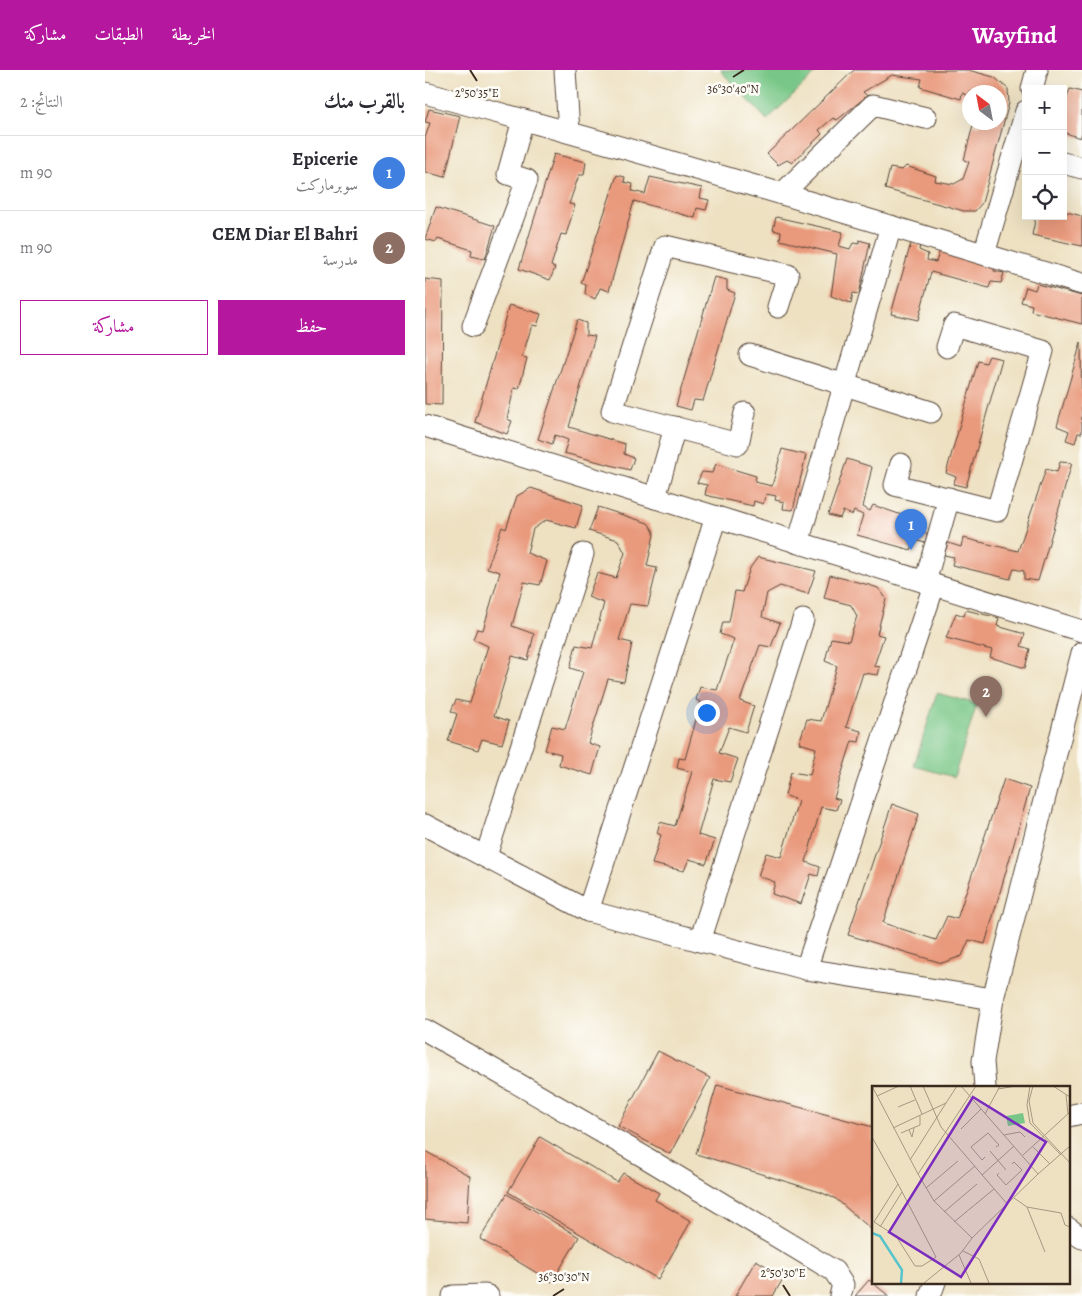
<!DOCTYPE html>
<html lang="ar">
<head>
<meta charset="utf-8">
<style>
  body { margin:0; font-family:Alegreya,Amiri,serif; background:#f7f7f7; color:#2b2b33; direction:rtl }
  .controls { position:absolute; right:15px; top:15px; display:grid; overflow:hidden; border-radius:0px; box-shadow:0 5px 20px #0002 }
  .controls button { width:45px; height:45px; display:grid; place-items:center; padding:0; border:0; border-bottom:1px solid #e1e1e2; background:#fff; color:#2b2b33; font:25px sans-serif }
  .compass { position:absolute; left:537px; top:15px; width:45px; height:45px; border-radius:50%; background:#fff; box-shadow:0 5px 20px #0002; rotate:328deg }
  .you { position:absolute; left:281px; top:642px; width:18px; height:18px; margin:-12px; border:4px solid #fff; border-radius:50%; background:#1a73e8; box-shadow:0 0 0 8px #1a73e833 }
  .badge { display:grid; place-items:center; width:32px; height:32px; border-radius:50%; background:#b5179e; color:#fff; font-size:16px; font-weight:700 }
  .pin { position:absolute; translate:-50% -41px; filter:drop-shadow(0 1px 2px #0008) }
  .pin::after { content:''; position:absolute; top:26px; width:18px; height:15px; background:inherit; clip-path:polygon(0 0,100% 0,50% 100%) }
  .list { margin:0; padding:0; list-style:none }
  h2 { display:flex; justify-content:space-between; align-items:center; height:65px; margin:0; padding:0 20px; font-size:21px }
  h2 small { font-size:16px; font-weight:400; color:#7c7c81 }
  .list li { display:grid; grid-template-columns:32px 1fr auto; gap:15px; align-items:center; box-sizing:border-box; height:75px; padding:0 20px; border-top:1px solid #e1e1e2 }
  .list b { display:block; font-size:19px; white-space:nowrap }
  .list p { margin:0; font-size:16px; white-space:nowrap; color:#7c7c81 }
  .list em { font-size:16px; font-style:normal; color:#7c7c81 }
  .actions { display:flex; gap:10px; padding:15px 20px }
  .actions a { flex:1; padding:11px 0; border:1px solid #b5179e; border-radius:0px; text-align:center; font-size:18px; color:#b5179e }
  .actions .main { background:#b5179e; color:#fff }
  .icon { flex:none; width:28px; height:28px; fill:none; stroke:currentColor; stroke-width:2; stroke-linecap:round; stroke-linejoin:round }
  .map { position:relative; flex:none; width:657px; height:1226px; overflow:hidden; direction:ltr }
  header { display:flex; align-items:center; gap:30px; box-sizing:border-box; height:70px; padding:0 25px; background:#b5179e; color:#fff }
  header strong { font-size:24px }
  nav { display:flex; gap:28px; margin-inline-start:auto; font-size:18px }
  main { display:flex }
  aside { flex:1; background:#fff }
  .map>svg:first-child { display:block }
</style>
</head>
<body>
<header>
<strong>Wayfind</strong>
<nav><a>الخريطة</a><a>الطبقات</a><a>مشاركة</a></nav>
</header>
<main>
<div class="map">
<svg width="657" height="1226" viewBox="0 0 657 1226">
  <rect width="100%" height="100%" fill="#fdfcf7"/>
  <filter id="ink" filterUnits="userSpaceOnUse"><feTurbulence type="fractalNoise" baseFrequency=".02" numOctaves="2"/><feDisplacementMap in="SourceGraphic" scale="10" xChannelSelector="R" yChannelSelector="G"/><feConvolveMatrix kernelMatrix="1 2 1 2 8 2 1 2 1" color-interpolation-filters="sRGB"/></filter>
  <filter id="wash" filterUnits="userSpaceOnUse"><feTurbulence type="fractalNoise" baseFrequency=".0096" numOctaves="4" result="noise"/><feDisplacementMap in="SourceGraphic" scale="20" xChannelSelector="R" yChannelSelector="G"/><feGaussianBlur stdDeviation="1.12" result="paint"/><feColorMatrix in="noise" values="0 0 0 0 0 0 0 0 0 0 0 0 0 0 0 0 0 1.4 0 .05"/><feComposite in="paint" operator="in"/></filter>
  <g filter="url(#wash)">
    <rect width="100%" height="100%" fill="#eee1c2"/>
    <g fill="#79c788" stroke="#5a7853">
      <polygon points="295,0 394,0 342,50"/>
      <polygon points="512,623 552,634 529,707 489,696"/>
    </g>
    <g id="blocks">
      <g fill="#e9997c">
        <polygon points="429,0 543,0 569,7 583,19 584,33 557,133 550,141 539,141 460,119 465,98 477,100 481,96 511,106 510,111 529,114 538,109 544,92 539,90 548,55 554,56 554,52 574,52 574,22 544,22 544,26 537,23 536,29 495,17 497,9 467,5 438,22 442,26 412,50 408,48 394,60 397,64 367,93 362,90 353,95 342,84"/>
        <polygon points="645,19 657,22 657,63 655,68 638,62 638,40"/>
        <polygon points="4,39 35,46 20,107 0,102 0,68 5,53 0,52"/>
        <polygon points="129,84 161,92 159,105 154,105 144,134 150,135 141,165 136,164 126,196 130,198 125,210 94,199"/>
        <polygon points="192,105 200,107 199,112 208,114 207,121 220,124 225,107 277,118 275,128 284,130 281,140 272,138 270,148 209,131 184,221 175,218 170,229 160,224 161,215 156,213"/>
        <polygon points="11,137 70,156 60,189 46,186 47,180 13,169 11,172 0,169"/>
        <polygon points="638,141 657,146 657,176 607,165 611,146 638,146"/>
        <polygon points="351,147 418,162 414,176 425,179 428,173 434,174 434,170 445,173 434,224 428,223 426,233 406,226 412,184 355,170 356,162 348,160"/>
        <polygon points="486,173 495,175 494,180 503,184 502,190 511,192 516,177 570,195 569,201 579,203 576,213 566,212 564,218 506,202 493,250 466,244"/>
        <polygon points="289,207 302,210 302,220 310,223 278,331 269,330 266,340 251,336"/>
        <polygon points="0,209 18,211 17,335 0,334"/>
        <polygon points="612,214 657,226 657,254 606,241 607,235 596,232 601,217 610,220"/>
        <polygon points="84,235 116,244 112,256 107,255 97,287 102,288 94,319 89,318 82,349 87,351 82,364 50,352"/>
        <polygon points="152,250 161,253 161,265 170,266 144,357 200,374 199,384 209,388 205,400 139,383 143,370 130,365 127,374 113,369"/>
        <polygon points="656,272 657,363 653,363 650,373 641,370 644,361 632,356"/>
        <polygon points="564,286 577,289 541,417 528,414 531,407 521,403 553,291 561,293"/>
        <polygon points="357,379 381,385 368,440 358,439 359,432 350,430 351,426 341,424 338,434 329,431 328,436 280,425 282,415 272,413 277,402 287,403 291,394 331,406 330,412 347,416"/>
        <polygon points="422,389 447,397 438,437 445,441 448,435 494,451 493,461 503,464 500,473 490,470 486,480 432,465 438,445 429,441 427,445 418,441 415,448 403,445"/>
        <polygon points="635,392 647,393 613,511 599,509 599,501 589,499 585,509 527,495 529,487 519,485 523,473 536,477 538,468 593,481 621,399 632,402"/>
        <polygon points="106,418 158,435 151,458 121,450 108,459 102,483 122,491 115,515 99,512 87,556 109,564 103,590 87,586 69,646 84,651 77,674 57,669 53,680 23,671 32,644 26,641 31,630 45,633 63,576 48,569 52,559 58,560 75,502 62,498 77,457 81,459 92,426"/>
        <polygon points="173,437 223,453 228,460 229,465 222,496 232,498 223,536 205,534 194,570 207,573 199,612 183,609 163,673 175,677 167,705 134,695 136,684 120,680 127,656 140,659 158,602 145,598 151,575 167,578 179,533 163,527 172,503 191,508 200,483 193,470 164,461"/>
        <polygon points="333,487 391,501 383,524 355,516 342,523 337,547 355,553 346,577 335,575 315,631 329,636 321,662 304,657 294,683 313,689 305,712 289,709 273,765 290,770 281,794 264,789 259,801 227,794 236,765 232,763 235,752 250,756 267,702 252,698 254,688 260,689 276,632 271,630 275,617 292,620 309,569 295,564 298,552 304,552 310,521 317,522 325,498"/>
        <polygon points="405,505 444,515 453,518 458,524 461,529 452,564 459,566 449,596 455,597 453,605 438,603 421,657 436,661 434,672 427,671 409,728 415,730 411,740 396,737 381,792 395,797 393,806 386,804 376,834 347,824 350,812 333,806 341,783 356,787 373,731 360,725 366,702 385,705 391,678 374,673 382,649 396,651 412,596 400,591 406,568 424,571 432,546 426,535 399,528"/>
        <polygon points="541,540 574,548 572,556 600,564 596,576 605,579 600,598 565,587 567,580 521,568 531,543 539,546"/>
        <polygon points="579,709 605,718 560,874 544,870 537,886 517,893 423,865 467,734 494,744 458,853 511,870 522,846 532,849"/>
        <polygon points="233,981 285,1008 245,1084 193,1056"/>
        <polygon points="292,1015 448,1057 448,1156 446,1159 411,1129 395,1122 271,1084"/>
        <polygon points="115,1067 192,1112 198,1103 234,1123 230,1130 266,1151 233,1209 83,1122"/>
        <polygon points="0,1081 45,1106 42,1153 0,1149"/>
        <polygon points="82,1124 154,1167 127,1212 55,1169"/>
        <polygon points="331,1190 359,1207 348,1226 310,1226"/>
        <polygon points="444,1210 464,1226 430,1226"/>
      </g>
    </g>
  </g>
  <g filter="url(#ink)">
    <use href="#blocks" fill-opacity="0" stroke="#564537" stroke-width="1"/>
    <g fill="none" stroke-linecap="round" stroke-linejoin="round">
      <defs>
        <g id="minor">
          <polyline points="140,0 144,62"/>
          <polyline points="607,19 612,0"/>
          <path d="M0,23c220,59 439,125 657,191"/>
          <polyline points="638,93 657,98"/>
          <polyline points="357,124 448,35 501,48"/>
          <polyline points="559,184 601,41"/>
          <polyline points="48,256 102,110 83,104 98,50"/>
          <polyline points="325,285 506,342"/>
          <polyline points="320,343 313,374 187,341 240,176 363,205 353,237"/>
          <polyline points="0,356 657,561"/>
          <polyline points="476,394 470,415 572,441 618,281 529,255 522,277"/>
          <polyline points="230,428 250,357"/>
          <polyline points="373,473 466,156"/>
          <polyline points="500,512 524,428"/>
          <polyline points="0,755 163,841 381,899 568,929"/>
          <polyline points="61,786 158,484"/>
          <polyline points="163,841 291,447"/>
          <polyline points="275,871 378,550"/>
          <polyline points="381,899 509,515"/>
          <polyline points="0,960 223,1089 409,1201 418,1215 415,1226"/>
          <polyline points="560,1017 558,991 568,929 657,583"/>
          <polyline points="643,1046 657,1043"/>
          <polyline points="643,1158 657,1168"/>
          <polyline points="28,1226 60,1225 63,1226"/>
          <polyline points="505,1226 510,1212"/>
        </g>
      </defs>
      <use href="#minor" stroke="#564537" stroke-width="23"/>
      <use href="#minor" stroke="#fff" stroke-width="21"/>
    </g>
  </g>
  <path fill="none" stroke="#3b2a1e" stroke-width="2" d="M45,0l7,11M308,7l11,-7M358,1215l7,11M128,1226l11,-7"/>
  <g transform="translate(447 1016)">
    <rect width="198" height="198" fill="#eee1c2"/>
    <path d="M151,27l2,10 -17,3 -2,-10z" fill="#79c788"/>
    <path fill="none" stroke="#57c4cd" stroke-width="2.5" d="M0,147l8,3 22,34 -1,13"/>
    <path fill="none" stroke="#a69880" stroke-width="1" d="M0,0l46,88 58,-88M38,0l12,28M51,0l18,41 67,78M158,0l-3,19 3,18 31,32M161,0l-4,15 4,22 37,40M181,0l17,11M126,3l18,-3M194,9l2,19M5,10l22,-10M74,17l11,-17M26,21l17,-7M113,28l15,-28M21,42l53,-25 -36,57M89,43l20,-20M37,44l3,7 2,-9M29,47l19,-8v-9M132,49l16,-3 5,5M0,51l26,47 38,73 -14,9h-7l-19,-30 -22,-14 24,-38M161,61l17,17M118,65l16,19M151,69l47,-43M113,71l-3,3 -11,-13 17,-14 11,12 -3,2M127,87l-2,2 9,10 16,-15 -8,-8 -2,2M46,88l16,27 38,37M166,88l32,-28M110,89l32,-29M54,102l32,-27M142,112l13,9 18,45M62,115l41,-35M155,121l34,6 4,12 5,2M72,126l33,-28M82,136l40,-33M8,141l22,-35M91,165l16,8 10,24M87,169l12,28M52,197l37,-30 11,-15 66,-64 -77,-88"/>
    <path fill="#7b2cbf" fill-opacity="0.15" stroke="#7b2cbf" stroke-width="2.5" d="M101,11l73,45 -85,135 -72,-45z"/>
    <rect width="198" height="198" fill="none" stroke="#3b2a1e" stroke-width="2.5"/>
  </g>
  <g font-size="12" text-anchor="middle" fill="#3b2a1e" stroke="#fdfcf7" stroke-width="5" stroke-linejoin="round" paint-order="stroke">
    <text x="308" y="23">36°30'40"N</text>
    <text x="52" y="27">2°50'35"E</text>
    <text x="358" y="1207">2°50'30"E</text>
    <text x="139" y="1211">36°30'30"N</text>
  </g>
</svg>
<div class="controls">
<button>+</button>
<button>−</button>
<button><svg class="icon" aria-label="locate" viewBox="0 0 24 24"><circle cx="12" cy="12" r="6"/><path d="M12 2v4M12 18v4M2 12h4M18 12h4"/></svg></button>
</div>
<svg class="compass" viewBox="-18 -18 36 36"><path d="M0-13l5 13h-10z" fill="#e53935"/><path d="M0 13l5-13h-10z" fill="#7c7c81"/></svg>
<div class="you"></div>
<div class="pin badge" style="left:486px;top:480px;background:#3f7fe0">1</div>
<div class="pin badge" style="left:561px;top:647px;background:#8d6e63">2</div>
</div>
<aside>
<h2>بالقرب منك<small>النتائج: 2</small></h2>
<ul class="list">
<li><span class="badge" style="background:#3f7fe0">1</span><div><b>Epicerie</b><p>سوبرماركت</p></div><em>90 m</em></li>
<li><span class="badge" style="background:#8d6e63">2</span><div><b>CEM Diar El Bahri</b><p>مدرسة</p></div><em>90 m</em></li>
</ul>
<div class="actions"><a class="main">حفظ</a><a>مشاركة</a></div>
</aside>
</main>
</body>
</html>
